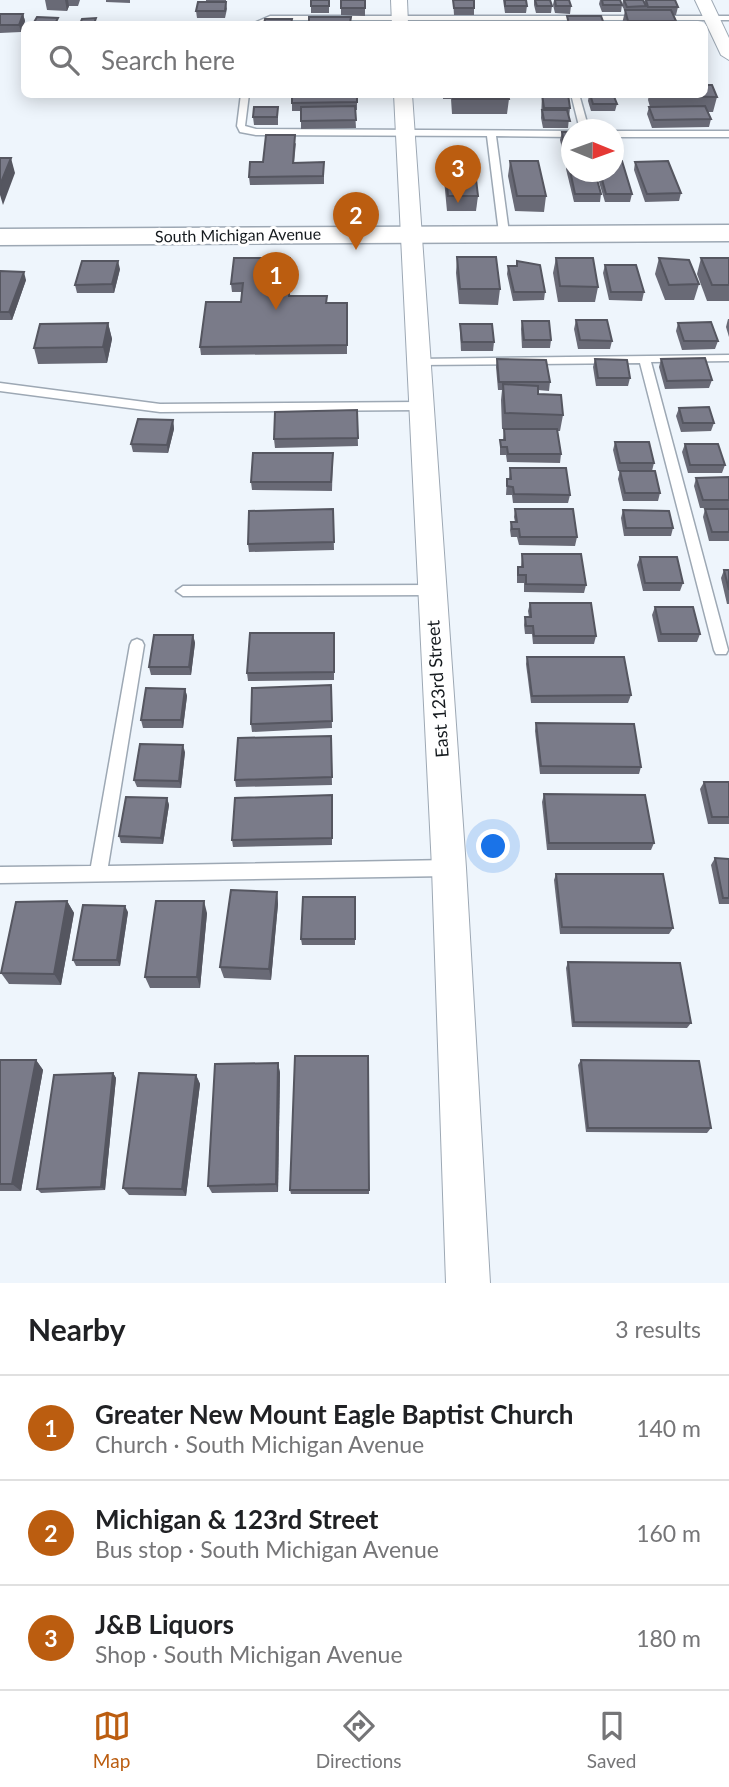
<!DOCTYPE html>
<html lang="en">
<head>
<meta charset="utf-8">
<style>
  body { margin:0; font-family:Lato,sans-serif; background:#f2f2f2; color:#202124 }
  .compass { position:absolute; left:561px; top:119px; width:63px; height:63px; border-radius:50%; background:#fff; box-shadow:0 4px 18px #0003; rotate:91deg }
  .you { position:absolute; left:494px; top:847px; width:24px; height:24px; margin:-18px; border:5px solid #fff; border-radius:50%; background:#1a73e8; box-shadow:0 0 0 10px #1a73e833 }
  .badge { display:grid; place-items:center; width:46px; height:46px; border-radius:50%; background:#bb5d10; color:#fff; font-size:23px; font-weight:700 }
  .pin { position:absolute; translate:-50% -58px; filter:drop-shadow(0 2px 4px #0008) }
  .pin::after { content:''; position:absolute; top:37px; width:24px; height:21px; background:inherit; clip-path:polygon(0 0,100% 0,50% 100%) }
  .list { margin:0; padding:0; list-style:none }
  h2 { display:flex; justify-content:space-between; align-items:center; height:91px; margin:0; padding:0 28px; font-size:30px }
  h2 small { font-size:23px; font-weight:400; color:#757577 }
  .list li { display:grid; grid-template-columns:46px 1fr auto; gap:21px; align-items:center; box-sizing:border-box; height:105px; padding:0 28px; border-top:2px solid #e0e0e0 }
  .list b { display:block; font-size:26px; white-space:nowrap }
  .list p { margin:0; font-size:23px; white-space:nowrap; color:#757577 }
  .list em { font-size:23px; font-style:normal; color:#757577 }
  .icon { flex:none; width:38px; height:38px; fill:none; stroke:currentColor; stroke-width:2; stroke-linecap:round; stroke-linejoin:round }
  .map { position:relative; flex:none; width:729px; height:1283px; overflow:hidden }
  .search { position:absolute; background:#fff; box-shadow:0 4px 18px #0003; left:21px; right:21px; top:21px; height:77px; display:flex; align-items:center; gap:18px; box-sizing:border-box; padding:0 24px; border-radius:10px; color:#757577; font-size:26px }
  .sheet { height:406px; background:#fff }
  nav { display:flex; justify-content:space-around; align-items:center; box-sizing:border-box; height:98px; border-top:2px solid #e0e0e0; background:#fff; font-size:19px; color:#757577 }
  nav a { display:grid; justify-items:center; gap:4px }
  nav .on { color:#bb5d10 }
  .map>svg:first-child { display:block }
</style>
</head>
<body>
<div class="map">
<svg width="729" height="1283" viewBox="0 0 729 1283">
  <rect width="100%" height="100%" fill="#eef5fc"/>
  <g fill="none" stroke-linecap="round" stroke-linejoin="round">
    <defs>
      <g id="service">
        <polygon points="270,16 729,16 729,20 271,20 261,24 252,24"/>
        <polygon points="241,94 249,94 245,126 256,129 572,131 572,137 496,136 509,233 504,236 499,233 487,136 256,135 240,132 237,126"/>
        <polygon points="571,94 579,94 589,130 580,130"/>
        <rect x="614" y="131" width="115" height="6"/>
        <polygon points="729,355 729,361 651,362 728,650 726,654 716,654 714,650 640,363 417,365 411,362 417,359"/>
        <polygon points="0,383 160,404 420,402 426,406 420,410 160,412 0,391"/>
        <polygon points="431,585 438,590 431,595 183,596 176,591 183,586"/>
        <polygon points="137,639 142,641 144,645 108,866 449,860 455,863 457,868 455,873 449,876 0,883 0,867 91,866 130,645 132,641"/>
      </g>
      <g id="minor">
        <polygon points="391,0 407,0 408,24 392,24"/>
        <polygon points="695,0 711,0 729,38 729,60 721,55"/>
        <polygon points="394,94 412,94 466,868 490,1283 446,1283 432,868"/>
      </g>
      <polygon id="secondary" points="729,225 729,241 0,245 0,229"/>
    </defs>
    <use href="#service" stroke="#9da8b4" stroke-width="3"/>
    <use href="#minor" stroke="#9da8b4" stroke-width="2"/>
    <use href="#secondary" stroke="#9da8b4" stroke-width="3"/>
    <use href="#service" fill="#fff" fill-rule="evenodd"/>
    <use href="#minor" fill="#fff" fill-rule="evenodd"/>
    <use href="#secondary" fill="#fff" fill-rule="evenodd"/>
  </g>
  <g fill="#696a76">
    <polygon points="45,0 80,0 78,6 69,6 67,11 47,10"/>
    <polygon points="106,0 130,0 130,3 106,2"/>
    <rect x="206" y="0" width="20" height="1"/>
    <rect x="311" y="0" width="18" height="13"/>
    <polygon points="341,0 365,0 365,16 341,15"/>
    <polygon points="453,0 474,8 474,15 454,15"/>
    <polygon points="503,0 526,0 527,6 526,13 505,13"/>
    <polygon points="534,0 550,0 552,6 551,13 536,13 534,5"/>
    <polygon points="554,0 569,0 571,6 570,14 555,13 553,5"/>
    <polygon points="600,0 620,0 622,5 621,12 602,12 599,4"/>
    <polygon points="623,0 643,0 644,3 645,0 675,0 678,7 676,15 673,15 676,21 675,24 622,24 625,11 622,6"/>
    <polygon points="226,2 227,9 225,18 197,18 196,11"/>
    <polygon points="0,14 23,14 25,21 21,32 0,33"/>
    <polygon points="357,94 357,110 355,110 356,128 301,129 301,111 292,111 292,103"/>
    <polygon points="443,94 508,94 509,99 507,114 452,114 451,99 443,99"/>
    <polygon points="542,94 569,94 568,99 570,108 568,128 543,128 541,118"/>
    <polygon points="589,94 613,94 617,104 615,111 591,111 588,101"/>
    <polygon points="649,94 704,94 717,97 713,112 707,112 711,119 709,127 652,128 647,114 649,107 650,107 648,100"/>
    <polygon points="278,107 278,125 254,125 253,117"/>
    <polygon points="562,132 571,132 571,152 563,152 560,140"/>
    <polygon points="296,143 294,163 324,162 324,184 250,185 249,177 263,162"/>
    <polygon points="444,154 478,196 476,211 447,211 443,169"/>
    <polygon points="510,161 546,196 544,212 515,211 508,176"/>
    <polygon points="568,161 601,194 600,202 574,202 566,169"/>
    <polygon points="635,162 681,193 679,201 645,202 634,170"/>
    <polygon points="596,172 613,172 632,194 630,202 605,202"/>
    <polygon points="457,257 500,289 498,305 459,304 456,273"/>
    <polygon points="290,258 289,296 327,296 327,303 347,303 347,354 201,355 200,347 241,302 242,292 232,292 231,284"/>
    <polygon points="556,258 598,287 595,302 558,302 553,273"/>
    <polygon points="659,258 699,284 694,300 665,300 655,274"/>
    <polygon points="701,258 729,258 729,301 707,301 697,274"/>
    <polygon points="517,261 545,292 544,300 513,301 507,274 508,266 516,266"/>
    <polygon points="605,265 644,292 642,301 609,300 603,273"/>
    <polygon points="120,269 114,293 77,293 75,285"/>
    <polygon points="0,271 26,280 12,320 0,320"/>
    <polygon points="728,319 729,319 729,337 726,327"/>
    <polygon points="576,320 612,341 610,349 578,349 574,329"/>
    <polygon points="522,321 551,340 550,348 522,348 521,329"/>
    <polygon points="108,323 112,339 107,363 38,364 34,348"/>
    <polygon points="678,323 718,341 715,349 682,350 676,331"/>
    <polygon points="460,324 494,342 493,351 461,351 460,333"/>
    <polygon points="497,359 550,382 549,391 538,390 538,394 563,415 560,431 557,431 561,454 560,463 507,462 506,455 500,455 500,440 503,440 504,429 502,429 501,400 502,390 498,390 496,367"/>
    <polygon points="595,359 630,378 628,386 596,386 593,367"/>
    <polygon points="661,359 712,380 709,388 665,389 659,367"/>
    <polygon points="679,408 714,423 711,431 681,432 676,416"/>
    <polygon points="357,410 358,446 275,448 274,439"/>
    <polygon points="173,420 174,429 168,453 133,452 131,444"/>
    <polygon points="615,442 654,463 652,471 660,493 658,501 623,501 618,479 620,471 618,471 613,450"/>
    <polygon points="685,444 725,465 722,473 688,473 682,452"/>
    <polygon points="333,453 332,491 252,490 251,482"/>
    <polygon points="510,468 570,495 568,503 513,503 512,495 506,495 507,479 509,479"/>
    <polygon points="729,477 729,508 700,508 694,486 696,478"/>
    <polygon points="333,509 334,550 249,552 248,544"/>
    <polygon points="515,509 577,537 575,546 519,545 517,537 511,537 510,530 511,522 515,522 514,517"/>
    <polygon points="705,509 729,509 729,541 709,541 703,517"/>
    <polygon points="623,510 673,528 671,536 624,536 621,518"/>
    <polygon points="522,554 586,585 584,593 524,592 524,583 517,583 517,575 518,567 521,567"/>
    <polygon points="640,557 683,583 680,591 643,591 637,565"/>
    <polygon points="724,570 729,570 729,604 727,604 721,578"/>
    <polygon points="530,603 596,636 594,644 533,644 532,634 525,634 524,625 525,617 529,617 528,611"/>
    <polygon points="655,607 700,634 697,642 658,642 652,615"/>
    <polygon points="334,633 334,680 248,681 247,673"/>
    <polygon points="193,635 195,643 191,675 151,675 149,667"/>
    <polygon points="527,657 631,695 628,703 531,703 526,664"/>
    <polygon points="331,685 332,728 252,732 251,724"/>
    <polygon points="185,689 187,696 183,728 143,728 141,720"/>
    <polygon points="536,723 641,767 639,774 540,774 535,731"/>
    <polygon points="331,736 332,785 236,787 235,780"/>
    <polygon points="185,752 181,788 137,787 134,780"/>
    <polygon points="704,782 729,782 729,824 708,824 700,789"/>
    <polygon points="544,794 654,843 651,850 547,850 542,802"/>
    <polygon points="332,795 332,845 233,847 232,840"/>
    <polygon points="167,798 169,805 163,844 121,843 119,836"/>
    <polygon points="715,858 729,859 729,904 719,904 711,865"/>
    <polygon points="556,874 673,928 669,934 560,934 554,880"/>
    <polygon points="277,892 278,904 271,980 224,978 220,967"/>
    <polygon points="355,897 355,945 302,945 301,939"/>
    <polygon points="67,901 74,913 61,985 9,984 1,973"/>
    <polygon points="128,912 120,966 76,966 73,960"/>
    <polygon points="207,913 200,988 150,988 145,977"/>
    <polygon points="568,962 691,1023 687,1028 572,1027 566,968"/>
    <polygon points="368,1056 369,1194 291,1194 290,1190"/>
    <polygon points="0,1060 36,1060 43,1070 21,1191 0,1191"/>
    <polygon points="581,1060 711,1128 707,1133 586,1132 578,1065"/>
    <polygon points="278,1063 280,1073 278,1192 212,1193 208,1186"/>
    <polygon points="113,1073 116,1078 105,1190 41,1193 37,1189"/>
    <polygon points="196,1075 200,1084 186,1196 129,1195 123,1188"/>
  </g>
  <g fill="#555660">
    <polygon points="65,0 68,0 69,6 67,11"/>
    <polygon points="23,14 25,21 21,32 19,25"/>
    <polygon points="11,158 15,173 3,205 0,195 0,185"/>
    <polygon points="118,261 120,269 114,293 112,284"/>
    <polygon points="24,272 26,280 12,320 9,312"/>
    <polygon points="108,323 112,339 107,363 103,347"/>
    <polygon points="173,420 174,429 168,453 167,445"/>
    <polygon points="193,635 195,643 191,675 189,667"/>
    <polygon points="185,689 187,696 183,728 181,720"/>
    <polygon points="183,745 185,752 181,788 179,781"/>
    <polygon points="167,798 169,805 163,844 161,838"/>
    <polygon points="277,892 278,904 271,980 269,969"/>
    <polygon points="67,901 74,913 61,985 54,974"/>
    <polygon points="204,901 207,913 200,988 197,977"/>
    <polygon points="125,906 128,912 120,966 117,960"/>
    <polygon points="36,1060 43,1070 21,1191 12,1184"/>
    <polygon points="278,1063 280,1073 278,1192 276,1184"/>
    <polygon points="113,1073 116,1078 105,1190 101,1187"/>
    <polygon points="196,1075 200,1084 186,1196 182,1189"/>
  </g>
  <g fill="#7a7b89" stroke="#555660" stroke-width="2">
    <rect x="311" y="0" width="18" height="6"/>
    <rect x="341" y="0" width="24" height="8"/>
    <polygon points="453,0 474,0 474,8 454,8"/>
    <polygon points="505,0 526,0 527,6 505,6"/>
    <polygon points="535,0 550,0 552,6 537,6"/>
    <polygon points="555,0 569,0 571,6 556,6"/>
    <polygon points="602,0 620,0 622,5 603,5"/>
    <polygon points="624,0 643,0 646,6 627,7"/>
    <polygon points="646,0 675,0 678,7 648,7"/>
    <polygon points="198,2 226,2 225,11 196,11"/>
    <polygon points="625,10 671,10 676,21 628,21"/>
    <polygon points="0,14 23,14 19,25 0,25"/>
    <polygon points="567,16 601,16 604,24 569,24"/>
    <polygon points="37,17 58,18 55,24 33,24"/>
    <polygon points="309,17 351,17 350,23 309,22"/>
    <polygon points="96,18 94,24 80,24 82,19"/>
    <polygon points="265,19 292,19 291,24 264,24"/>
    <polygon points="304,22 354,23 354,24 297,24 297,23"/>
    <polygon points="704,85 712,85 717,97 655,96 654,94 704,94"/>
    <polygon points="292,94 357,94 357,102 292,103"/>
    <polygon points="453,94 508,94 509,99 453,99"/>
    <polygon points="542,94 568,94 570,108 544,108"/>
    <polygon points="590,94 613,94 617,104 593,104"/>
    <polygon points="355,106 356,120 301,121 301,107"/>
    <polygon points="705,106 711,119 654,120 649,107"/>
    <polygon points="254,107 278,107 277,117 253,117"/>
    <polygon points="542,110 567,110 570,121 544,120"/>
    <polygon points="562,132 571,132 571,144 564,144"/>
    <polygon points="266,135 295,135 293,163 324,162 323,176 249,177 250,162 263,162"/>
    <polygon points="444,154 473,154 478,196 448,196"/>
    <polygon points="0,158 11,158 0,185"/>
    <polygon points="510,161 538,161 546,196 517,196"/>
    <polygon points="568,161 571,161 571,172 595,172 601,194 575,194"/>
    <polygon points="613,161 622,161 632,194 606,194 600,172 613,172"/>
    <polygon points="668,161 681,193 647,194 635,162"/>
    <polygon points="457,257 496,257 500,289 460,289"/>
    <polygon points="234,258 290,258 289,296 327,296 326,303 347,303 347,345 200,347 206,302 241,302 243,283 231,284"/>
    <polygon points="556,258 593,258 598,287 560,286"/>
    <polygon points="659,258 689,260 699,284 669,285"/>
    <polygon points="701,258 729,258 729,285 712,285"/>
    <polygon points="82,261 118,261 112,284 75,285"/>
    <polygon points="517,261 540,265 545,292 514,292 508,266 517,266"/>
    <polygon points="605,265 636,265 644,292 611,292"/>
    <polygon points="0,271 24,272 9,312 0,312"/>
    <polygon points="576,320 607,320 612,341 580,340"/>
    <polygon points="522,321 549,321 551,340 524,340"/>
    <polygon points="711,322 718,341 684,341 678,323"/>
    <polygon points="108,323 103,347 34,348 40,324"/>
    <polygon points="460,324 492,324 494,342 462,342"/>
    <polygon points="705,358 712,380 667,381 661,359"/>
    <polygon points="497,359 546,360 550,382 499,382"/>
    <polygon points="595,359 627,360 630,378 598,378"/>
    <polygon points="503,384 538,386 538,394 561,395 563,415 505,413"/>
    <polygon points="709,407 714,423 683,423 679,408"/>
    <polygon points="357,410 358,438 274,439 275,412"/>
    <polygon points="138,419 173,420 167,445 131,444"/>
    <polygon points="504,429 557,429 561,454 508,454 507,447 501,447 500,440 505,440"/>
    <polygon points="615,442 649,442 654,463 620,463"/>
    <polygon points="685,444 718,444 725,465 690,465"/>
    <polygon points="253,453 333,453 331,482 251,482"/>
    <polygon points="510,468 566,468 570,495 514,494 513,487 507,486 507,479 511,479"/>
    <polygon points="620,471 655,471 660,493 625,493"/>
    <polygon points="729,477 729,500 703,500 696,478"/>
    <polygon points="333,509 334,542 248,544 249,511"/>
    <polygon points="515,509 573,509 577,537 520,537 519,529 512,529 511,522 517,522"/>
    <polygon points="705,509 729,509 729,532 712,532"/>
    <polygon points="623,510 669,511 673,528 626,528"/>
    <polygon points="522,554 581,554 586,585 526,584 526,575 518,575 518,567 523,567"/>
    <polygon points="640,557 677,557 683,583 645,583"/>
    <polygon points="724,570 729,570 729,590"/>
    <polygon points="530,603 591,603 596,636 534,636 533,626 526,626 525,617 531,617"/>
    <polygon points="655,607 693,607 700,634 661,634"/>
    <polygon points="250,633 334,633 334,672 247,673"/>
    <polygon points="154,635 193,635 189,667 149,667"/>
    <polygon points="527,657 624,657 631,695 532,696"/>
    <polygon points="331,685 332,721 251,724 252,688"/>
    <polygon points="146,688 185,689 181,720 141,720"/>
    <polygon points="536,723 634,724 641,767 541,766"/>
    <polygon points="331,736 332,777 235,780 238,738"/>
    <polygon points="140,744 183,745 179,781 134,780"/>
    <polygon points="704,782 729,782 729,817 712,817"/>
    <polygon points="544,794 645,795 654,843 549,843"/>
    <polygon points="332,795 332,838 232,840 235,798"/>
    <polygon points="126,797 167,798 161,838 119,836"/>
    <polygon points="715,858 729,859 729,898 723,898"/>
    <polygon points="556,874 663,874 673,928 562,927"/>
    <polygon points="231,890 277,892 269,969 220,967"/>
    <polygon points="303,897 355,897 355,939 301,939"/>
    <polygon points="67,901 54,974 1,973 16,902"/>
    <polygon points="156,901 204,901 197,977 145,977"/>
    <polygon points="83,905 125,906 117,960 73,960"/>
    <polygon points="568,962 680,963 691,1023 574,1022"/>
    <polygon points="295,1056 368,1056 369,1190 290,1190"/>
    <polygon points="0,1060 36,1060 12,1184 0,1184"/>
    <polygon points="581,1060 699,1061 711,1128 588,1128"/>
    <polygon points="278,1063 276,1184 208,1186 215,1064"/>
    <polygon points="113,1073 101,1187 37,1189 54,1075"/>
    <polygon points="139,1073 196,1075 182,1189 123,1188"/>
  </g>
  <g text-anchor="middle" stroke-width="6" stroke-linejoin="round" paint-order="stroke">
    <g font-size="16" fill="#151a1e" stroke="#fff">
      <text transform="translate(238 235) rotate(-1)" y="6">South Michigan Avenue</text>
    </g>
    <g font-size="18" fill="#151a1e" stroke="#fff">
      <text transform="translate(438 689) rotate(-94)" y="6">East 123rd Street</text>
    </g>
  </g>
</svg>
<svg class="compass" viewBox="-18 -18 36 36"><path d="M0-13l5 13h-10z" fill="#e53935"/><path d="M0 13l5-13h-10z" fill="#757577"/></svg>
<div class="you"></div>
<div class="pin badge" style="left:276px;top:310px">1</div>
<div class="pin badge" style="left:356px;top:250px">2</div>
<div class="pin badge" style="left:458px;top:203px">3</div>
<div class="search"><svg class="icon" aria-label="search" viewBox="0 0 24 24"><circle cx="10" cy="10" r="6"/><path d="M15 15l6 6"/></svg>Search here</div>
</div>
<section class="sheet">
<h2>Nearby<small>3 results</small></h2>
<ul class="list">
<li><span class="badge">1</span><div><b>Greater New Mount Eagle Baptist Church</b><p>Church · South Michigan Avenue</p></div><em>140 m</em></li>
<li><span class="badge">2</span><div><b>Michigan &amp; 123rd Street</b><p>Bus stop · South Michigan Avenue</p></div><em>160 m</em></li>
<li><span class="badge">3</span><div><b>J&amp;B Liquors</b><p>Shop · South Michigan Avenue</p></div><em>180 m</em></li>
</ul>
</section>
<nav>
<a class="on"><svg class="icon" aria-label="map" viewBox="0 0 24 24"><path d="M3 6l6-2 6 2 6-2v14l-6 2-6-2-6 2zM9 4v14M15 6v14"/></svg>Map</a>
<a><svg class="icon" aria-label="directions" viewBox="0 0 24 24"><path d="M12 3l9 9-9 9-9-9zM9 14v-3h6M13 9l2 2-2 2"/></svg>Directions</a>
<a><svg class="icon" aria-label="saved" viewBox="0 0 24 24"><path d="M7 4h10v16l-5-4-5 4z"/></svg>Saved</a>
</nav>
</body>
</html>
